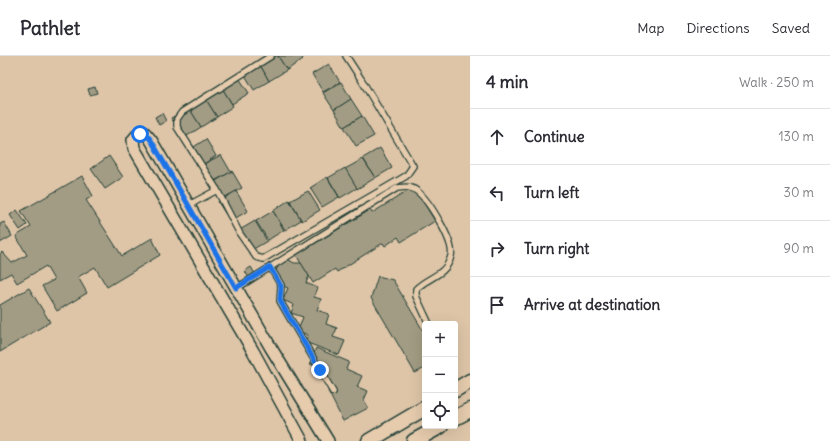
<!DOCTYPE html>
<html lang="en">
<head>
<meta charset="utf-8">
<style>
  body { margin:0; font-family:Delius,sans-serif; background:#f2f2f3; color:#2b2b33 }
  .controls { position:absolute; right:12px; bottom:12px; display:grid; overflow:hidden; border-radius:4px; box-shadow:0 4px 16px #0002 }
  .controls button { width:36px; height:36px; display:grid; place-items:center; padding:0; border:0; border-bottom:1px solid #e1e1e2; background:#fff; color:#2b2b33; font:20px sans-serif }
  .stop { position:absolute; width:12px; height:12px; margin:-9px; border:3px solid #1a73e8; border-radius:50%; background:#fff }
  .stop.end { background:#1a73e8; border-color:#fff; box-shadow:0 1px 4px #0008 }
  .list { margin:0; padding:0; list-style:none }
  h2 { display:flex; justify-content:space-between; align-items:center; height:52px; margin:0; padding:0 16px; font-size:17px }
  h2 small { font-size:13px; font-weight:400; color:#7c7c81 }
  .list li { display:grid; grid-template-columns:26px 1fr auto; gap:12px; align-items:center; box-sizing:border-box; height:56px; padding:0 16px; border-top:1px solid #e1e1e2 }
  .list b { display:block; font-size:15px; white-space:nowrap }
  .list em { font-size:13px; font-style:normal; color:#7c7c81 }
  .icon { flex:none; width:22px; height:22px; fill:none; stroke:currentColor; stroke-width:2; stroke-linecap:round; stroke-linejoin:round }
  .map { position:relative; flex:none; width:470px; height:385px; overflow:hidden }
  header { display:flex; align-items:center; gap:24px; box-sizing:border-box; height:56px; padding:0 20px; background:#fff; border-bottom:1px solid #e1e1e2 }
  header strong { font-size:19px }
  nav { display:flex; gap:22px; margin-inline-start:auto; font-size:14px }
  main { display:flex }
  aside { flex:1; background:#fff }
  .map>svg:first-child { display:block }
</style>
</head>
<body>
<header>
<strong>Pathlet</strong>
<nav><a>Map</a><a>Directions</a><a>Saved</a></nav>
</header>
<main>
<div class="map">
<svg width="470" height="385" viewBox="0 0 470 385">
  <rect width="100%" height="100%" fill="#dec5a8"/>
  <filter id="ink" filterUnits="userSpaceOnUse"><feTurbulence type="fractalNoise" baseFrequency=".025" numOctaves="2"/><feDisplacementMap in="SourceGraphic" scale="8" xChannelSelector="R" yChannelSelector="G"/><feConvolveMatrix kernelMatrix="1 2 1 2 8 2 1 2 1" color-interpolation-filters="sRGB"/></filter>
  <g filter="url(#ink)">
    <g fill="#a39c84" stroke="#1f3d34">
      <polygon points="270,0 278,0 287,14 269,25 259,7"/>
      <polygon points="278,0 301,0 303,3 287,14"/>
      <polygon points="259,7 269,25 254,34 243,16"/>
      <polygon points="329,8 340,26 323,36 312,18"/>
      <polygon points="239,22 249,37 232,48 222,32"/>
      <polygon points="341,26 351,43 334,54 323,37"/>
      <polygon points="95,31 97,37 90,39 88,33"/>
      <polygon points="222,32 233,50 217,61 205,42"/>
      <polygon points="205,42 217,61 201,71 189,52"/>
      <polygon points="351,43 362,60 344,71 334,54"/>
      <polygon points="189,52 201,71 184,82 171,62"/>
      <polygon points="162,57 166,65 159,69 155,61"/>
      <polygon points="362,60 374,80 356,90 344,71"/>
      <polygon points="206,83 216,100 199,111 189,94"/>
      <polygon points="380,92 392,112 375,122 363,102"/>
      <polygon points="221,99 231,116 214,125 204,108"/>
      <polygon points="109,100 123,121 105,133 91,113"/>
      <polygon points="363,103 375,122 357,133 345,113"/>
      <polygon points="345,112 357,132 340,142 328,122"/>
      <polygon points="232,115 242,132 223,142 214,126"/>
      <polygon points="82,120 93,140 86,144 122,200 152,182 160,199 107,231 95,211 78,221 87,237 57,255 42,230 54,224 46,210 17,227 11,217 0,223 0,198 2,196 12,207 27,199 16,180 31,171 21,155"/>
      <polygon points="327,121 339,141 322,151 310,132"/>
      <polygon points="414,131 435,165 401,186 398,181 385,190 383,187 337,216 335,213 313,227 296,199 370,154 372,157"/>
      <polygon points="236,135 248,155 230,165 218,146"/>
      <polygon points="308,135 320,154 302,165 290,145"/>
      <polygon points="289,144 301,164 285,174 273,155"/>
      <polygon points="17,154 27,169 20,174 10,159"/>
      <polygon points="273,155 284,174 268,184 256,165"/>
      <polygon points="255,165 267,185 250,195 238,175"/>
      <polygon points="4,166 12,180 0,187 0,168"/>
      <polygon points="284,201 294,207 301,207 309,220 306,227 318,232 314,241 321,243 317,254 329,258 326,268 337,272 333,281 345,285 339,299 305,286 308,279 298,275 303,261 291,257 294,249 283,244 288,232 281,229 282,226 273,222 281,203"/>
      <polygon points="251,211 255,218 249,222 245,215"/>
      <polygon points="378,220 393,224 425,278 425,312 415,317 371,242"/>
      <polygon points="29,232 50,266 0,296 0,249"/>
      <polygon points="316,292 349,306 346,313 362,320 357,331 368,335 364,344 368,352 343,365 328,335 331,327 320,323 324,313 310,308"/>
    </g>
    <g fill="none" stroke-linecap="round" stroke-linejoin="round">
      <defs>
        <g id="service">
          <polyline points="217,134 177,71 177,63 182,56 271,0"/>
          <polyline points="189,149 217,134 240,178 256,201 263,203 406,120 413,110 361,23 346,0"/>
          <polyline points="270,211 281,229 280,245 284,252 333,336"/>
          <path d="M237,232l160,-100c8,-1 15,-2 21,4 11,9 37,51 33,64 -5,20 -22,20 -35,33v7l13,28"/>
        </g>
        <polyline id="minor" points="302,385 253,295 134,92 133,84 138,78 145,77 151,84 271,292 328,385"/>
        <g id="tertiary">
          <polyline points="455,334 470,325"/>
          <polyline points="455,362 470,354"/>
          <polyline points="369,385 425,352"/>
          <polyline points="414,385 441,370"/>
        </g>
      </defs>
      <use href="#service" stroke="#1f3d34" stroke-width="8"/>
      <use href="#minor" stroke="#1f3d34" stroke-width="14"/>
      <use href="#tertiary" stroke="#1f3d34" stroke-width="17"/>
      <use href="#service" stroke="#e6cbad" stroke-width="5.5"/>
      <use href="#minor" stroke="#e6cbad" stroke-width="11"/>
      <use href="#tertiary" stroke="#e6cbad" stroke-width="14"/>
    </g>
  </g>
  <g fill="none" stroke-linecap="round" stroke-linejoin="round" filter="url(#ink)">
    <polyline stroke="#1a73e8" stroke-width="5" points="140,78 145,77 151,84 236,232 270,211 281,230 280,244 284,252 320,314"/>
  </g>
</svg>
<div class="controls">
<button>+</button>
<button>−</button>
<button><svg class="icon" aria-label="locate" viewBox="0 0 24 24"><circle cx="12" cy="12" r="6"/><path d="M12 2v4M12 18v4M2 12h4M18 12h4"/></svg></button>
</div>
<div class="stop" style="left:140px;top:78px"></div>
<div class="stop end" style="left:320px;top:314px"></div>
</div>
<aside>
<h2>4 min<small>Walk · 250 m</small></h2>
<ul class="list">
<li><svg class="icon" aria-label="ahead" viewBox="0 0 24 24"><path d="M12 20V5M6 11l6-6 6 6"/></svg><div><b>Continue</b></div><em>130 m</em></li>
<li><svg class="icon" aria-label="left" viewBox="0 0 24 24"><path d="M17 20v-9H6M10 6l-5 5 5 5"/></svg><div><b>Turn left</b></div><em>30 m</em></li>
<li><svg class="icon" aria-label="right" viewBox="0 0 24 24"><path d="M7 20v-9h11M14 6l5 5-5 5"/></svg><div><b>Turn right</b></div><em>90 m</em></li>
<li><svg class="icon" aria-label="arrive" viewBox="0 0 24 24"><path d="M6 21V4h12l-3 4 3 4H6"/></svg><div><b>Arrive at destination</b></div></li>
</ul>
</aside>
</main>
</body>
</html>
